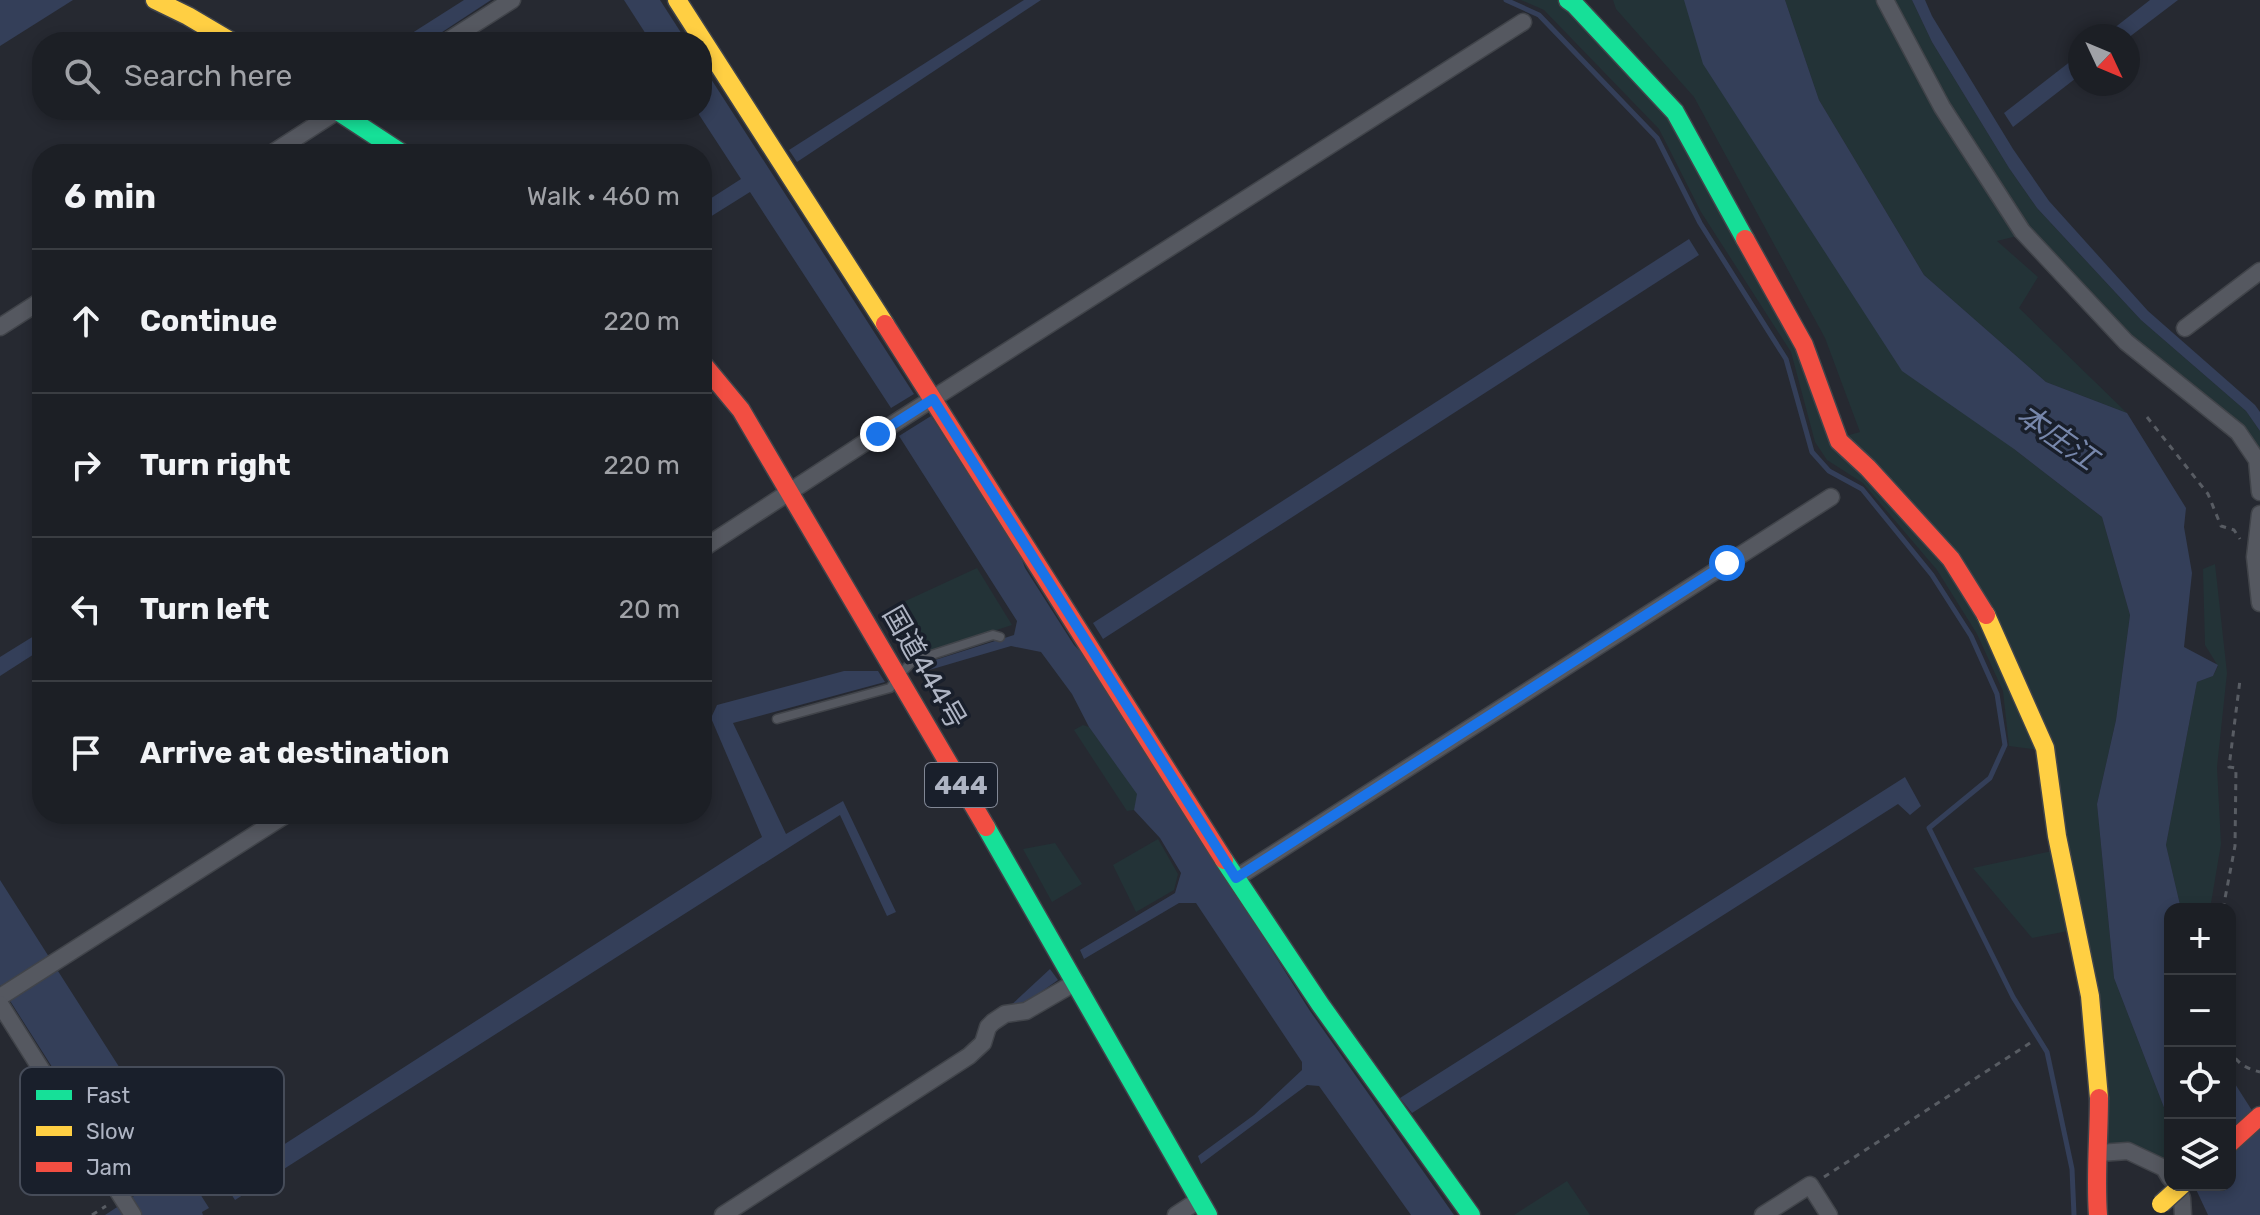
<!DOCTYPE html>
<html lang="en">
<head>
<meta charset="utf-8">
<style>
  body { margin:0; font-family:Rubik,"Noto Sans JP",sans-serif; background:#292c32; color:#f1f3f6 }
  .controls { position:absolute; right:24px; bottom:24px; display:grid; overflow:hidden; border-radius:16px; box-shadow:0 4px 12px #0003 }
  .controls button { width:72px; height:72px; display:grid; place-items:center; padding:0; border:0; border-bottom:2px solid #3a3d42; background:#1c1f25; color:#f1f3f6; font:40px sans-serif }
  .compass { position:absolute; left:2068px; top:24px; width:72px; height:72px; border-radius:50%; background:#1c1f25; box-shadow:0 4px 12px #0003; rotate:134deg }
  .stop { position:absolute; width:24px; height:24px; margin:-18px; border:6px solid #1a73e8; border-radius:50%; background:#fff }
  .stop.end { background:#1a73e8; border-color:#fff; box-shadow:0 2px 8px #0008 }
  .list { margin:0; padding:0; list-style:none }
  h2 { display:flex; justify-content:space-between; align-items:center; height:104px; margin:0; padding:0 32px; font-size:34px }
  h2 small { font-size:26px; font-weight:400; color:#a0a2a7 }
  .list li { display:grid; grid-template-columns:52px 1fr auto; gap:24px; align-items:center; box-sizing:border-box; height:144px; padding:0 32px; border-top:2px solid #3a3d42 }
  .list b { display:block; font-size:30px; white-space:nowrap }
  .list em { font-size:26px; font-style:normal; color:#a0a2a7 }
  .icon { flex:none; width:44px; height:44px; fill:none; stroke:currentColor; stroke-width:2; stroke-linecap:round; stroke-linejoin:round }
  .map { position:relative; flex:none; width:2260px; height:1215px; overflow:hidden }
  .search { position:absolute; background:#1c1f25; box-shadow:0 4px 12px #0003; left:32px; top:32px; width:680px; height:88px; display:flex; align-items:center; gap:20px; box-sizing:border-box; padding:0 28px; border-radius:32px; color:#a0a2a7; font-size:30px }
  .panel { position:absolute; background:#1c1f25; box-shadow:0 4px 12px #0003; left:32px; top:144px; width:680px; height:680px; border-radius:32px }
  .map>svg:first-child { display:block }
</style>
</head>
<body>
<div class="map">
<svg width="2260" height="1215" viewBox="0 0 2260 1215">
  <rect width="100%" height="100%" fill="#262931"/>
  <g fill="#233337">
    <polygon points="1521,0 1557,0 1674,121 1842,437 1860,432 1825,338 1694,97 1616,9 1613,0 1691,0 2014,449 2102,517 2130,615 2116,720 2097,804 2114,978 2170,1123 2170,1166 2138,1147 2105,1143 2049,751 2009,746 2003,691 1977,634 1937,570 1863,483 1827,460 1815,442 1791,352 1701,212 1659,129 1544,10"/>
    <polygon points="1785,0 1912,0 1932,42 2009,168 2037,208 2141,320 2246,411 2260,431 2260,455 2252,465 2227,432 2017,236 1997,241 2038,277 2019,308 2127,413 2046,382 1924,275 1819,100"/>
    <polygon points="2215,564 2227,673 2217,767 2221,844 2210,909 2181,909 2166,845 2197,682 2213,676 2218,666 2205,645 2203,569"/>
    <polygon points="977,568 1012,625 914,657 886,610"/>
    <polygon points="1083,725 1089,727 1138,794 1134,810 1127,811 1074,730"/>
    <polygon points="1158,839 1178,874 1174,890 1136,912 1113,865"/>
    <polygon points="1055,843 1082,884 1052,902 1023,849"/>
    <polygon points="2057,850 2073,930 2032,938 1973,868"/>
    <polygon points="1567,1181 1590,1215 1513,1215 1514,1215"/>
  </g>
  <g fill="#343f59">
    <polygon points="0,0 73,0 0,46"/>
    <polygon points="464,0 491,0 427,42 398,42"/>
    <polygon points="624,0 660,0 687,42 651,42"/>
    <polygon points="1024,0 1041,0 797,162 789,150"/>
    <polygon points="1684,0 1785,0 1819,100 1924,275 2046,382 2127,413 2186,508 2184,527 2192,573 2184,647 2218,665 2213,676 2197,682 2166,845 2181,909 2170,909 2170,1123 2114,978 2097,804 2116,720 2130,615 2102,517 2014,449 1902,371 1703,64"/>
    <polygon points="1912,0 1925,0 1932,16 2013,149 2049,201 2148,311 2255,405 2260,412 2260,431 2246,411 2141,320 2037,208 2009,168 1932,42"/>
    <polygon points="2150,0 2178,0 2128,38 2128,36 2104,36"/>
    <polygon points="2080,54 2080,75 2013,127 2004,113"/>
    <polygon points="702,65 914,394 891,408 750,192 702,222 702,204 741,179 696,110 702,110"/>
    <polygon points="1689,239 1699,255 1103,639 1093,623"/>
    <polygon points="931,416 1021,557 1025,568 1074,645 1086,657 1310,1011 1454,1215 1411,1215 1319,1086 1307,1085 1201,1164 1198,1156 1254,1115 1302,1070 1302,1062 1196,903 1179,903 1084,959 1080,950 1175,893 1181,873 1160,838 1134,810 1137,794 1089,727 1072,694 1041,652 1011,646 919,673 916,666 1014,635 1017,621 899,436"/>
    <polygon points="42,631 42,649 0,676 0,657"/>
    <polygon points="844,671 878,671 885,682 733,723 786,834 843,801 896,912 887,916 840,815 235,1200 224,1183 762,837 711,718 717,705"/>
    <polygon points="1905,777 1921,806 1910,815 1898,804 1412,1113 1400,1098"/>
    <polygon points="0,880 209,1208 202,1212 203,1215 105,1215 134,1196 0,985"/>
    <polygon points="1050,969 1058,980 1021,1006 1009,1007"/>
    <polygon points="2230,1076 2260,1123 2260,1215 2208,1215 2194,1185 2230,1185"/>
  </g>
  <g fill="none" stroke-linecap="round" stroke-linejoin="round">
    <polyline stroke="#343f59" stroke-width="5" points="1506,0 1539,15 1657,138 1700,223 1786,359 1812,452 1829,471 1862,489 1932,575 1971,636 1997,694 2005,745 1990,778 1929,828 2013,997 2047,1052 2072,1169 2074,1215"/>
    <defs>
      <g id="lane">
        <polyline points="902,672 913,661 993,635 1000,637"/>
        <polyline points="777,719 890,688 894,683"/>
      </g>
      <g id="street">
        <polyline points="1885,0 1942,107 2022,231 2126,342 2238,432 2257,460 2260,492"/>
        <polyline points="446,42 512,0"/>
        <polyline points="271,154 339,110"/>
        <polyline points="0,327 42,300"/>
        <polyline points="2185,328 2260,271"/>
        <polyline points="2260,514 2255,557 2260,603"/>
        <polyline points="702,549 901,419 1523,22"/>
        <polyline points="1236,878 1831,497"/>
        <polyline points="0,997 287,814"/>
        <polyline points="0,1004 133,1215"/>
        <polyline points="2099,1153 2128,1151 2164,1168 2170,1178"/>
        <polyline points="2175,1186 2182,1198 2183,1215"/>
        <polyline points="723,1215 969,1056 983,1043 988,1027 993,1022 1005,1014 1026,1011 1076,982"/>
        <polyline points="1176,1215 1199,1200"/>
        <polyline points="1763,1215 1810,1185 1829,1215"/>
      </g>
      <g id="fast">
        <polyline points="1568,0 1575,5 1675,112 1745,239"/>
        <polyline points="336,110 403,154"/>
        <polyline points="986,827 1208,1215"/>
        <polyline points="1224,860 1320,1004 1471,1215"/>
      </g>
      <g id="slow">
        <polyline points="155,0 188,16 232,42"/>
        <polyline points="677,0 885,324"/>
        <polyline points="1986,615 2045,748 2057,836 2090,996 2099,1098"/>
      </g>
      <g id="jam">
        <polyline points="1745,239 1804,345 1839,441 1868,468 1951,559 1986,615"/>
        <polyline points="885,324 1224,860"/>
        <polyline points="702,363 741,410 986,827"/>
        <polyline points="2230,1143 2260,1116"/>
        <path d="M2098,1215c-3,-39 1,-78 1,-117"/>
      </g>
    </defs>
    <use href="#lane" stroke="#41444a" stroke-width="11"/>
    <use href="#street" stroke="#41444a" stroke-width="19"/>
    <use href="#fast" stroke="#41444a" stroke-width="21"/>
    <use href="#slow" stroke="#41444a" stroke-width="21"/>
    <use href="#jam" stroke="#41444a" stroke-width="21"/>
    <g stroke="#585c63" stroke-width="3" stroke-dasharray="6 6" stroke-linecap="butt">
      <polyline points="2147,417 2208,494 2221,526 2234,530 2240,539"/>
      <polyline points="2223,909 2235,846 2236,768 2229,767 2240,680"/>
      <path d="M2230,1048c4,14 17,21 30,24"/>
      <polyline points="1824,1177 2030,1043"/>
      <polyline points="92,1215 106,1206"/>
    </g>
    <use href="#lane" stroke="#555860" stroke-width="8"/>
    <use href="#street" stroke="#555860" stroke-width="16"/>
    <use href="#fast" stroke="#16e098" stroke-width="18"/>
    <use href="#slow" stroke="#ffcf43" stroke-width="18"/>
    <use href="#jam" stroke="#f24e42" stroke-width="18"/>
    <defs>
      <polyline id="slow-bridge" points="2161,1204 2182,1185"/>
    </defs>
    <use href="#slow-bridge" stroke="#42454d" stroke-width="21" stroke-linecap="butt"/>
    <use href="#slow-bridge" stroke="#ffcf43" stroke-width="18"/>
  </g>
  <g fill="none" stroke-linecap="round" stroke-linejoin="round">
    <polyline stroke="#1a73e8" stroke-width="10" points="878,434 933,399 1236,878 1727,563"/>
  </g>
  <g text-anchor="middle" stroke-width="7" stroke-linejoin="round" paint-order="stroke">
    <rect fill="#191f2b" stroke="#818795" stroke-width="2" x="925" y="763" width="72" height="44" rx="6"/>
    <g font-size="26" font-weight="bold" fill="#aeb4c3">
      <text x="961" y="794">444</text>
    </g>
    <g font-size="28" fill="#aeb4c3" stroke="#191f2b">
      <text transform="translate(925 667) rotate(60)" y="10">国道444号</text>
    </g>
    <g font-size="30" font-style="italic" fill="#7787ab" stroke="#191f2b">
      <text transform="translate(2057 437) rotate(35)" y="10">本庄江</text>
    </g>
  </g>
  <rect x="20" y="1067" width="264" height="128" rx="12" fill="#191f2b" stroke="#464c59" stroke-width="2"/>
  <rect x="36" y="1090" width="36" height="10" fill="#16e098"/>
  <rect x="36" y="1126" width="36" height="10" fill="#ffcf43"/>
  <rect x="36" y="1162" width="36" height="10" fill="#f24e42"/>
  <g font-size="22" fill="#aeb4c3">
    <text x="86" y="1103">Fast</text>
    <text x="86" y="1139">Slow</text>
    <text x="86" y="1175">Jam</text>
  </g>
</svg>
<div class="controls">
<button>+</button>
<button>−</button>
<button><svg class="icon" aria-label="locate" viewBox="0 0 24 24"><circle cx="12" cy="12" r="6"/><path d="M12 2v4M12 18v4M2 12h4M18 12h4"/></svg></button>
<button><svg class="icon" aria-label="layers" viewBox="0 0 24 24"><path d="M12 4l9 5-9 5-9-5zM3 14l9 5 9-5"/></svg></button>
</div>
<svg class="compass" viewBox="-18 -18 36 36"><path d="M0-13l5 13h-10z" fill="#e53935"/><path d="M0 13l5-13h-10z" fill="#a0a2a7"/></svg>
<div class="stop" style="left:1727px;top:563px"></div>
<div class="stop end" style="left:878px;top:434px"></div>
<div class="search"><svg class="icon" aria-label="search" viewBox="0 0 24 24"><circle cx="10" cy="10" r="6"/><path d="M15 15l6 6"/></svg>Search here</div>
<section class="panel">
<h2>6 min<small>Walk · 460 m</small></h2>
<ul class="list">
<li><svg class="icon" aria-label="ahead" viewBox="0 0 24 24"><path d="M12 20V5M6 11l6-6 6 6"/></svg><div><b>Continue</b></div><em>220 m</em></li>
<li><svg class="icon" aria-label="right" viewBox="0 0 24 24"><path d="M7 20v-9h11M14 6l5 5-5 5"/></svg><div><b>Turn right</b></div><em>220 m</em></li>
<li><svg class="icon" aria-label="left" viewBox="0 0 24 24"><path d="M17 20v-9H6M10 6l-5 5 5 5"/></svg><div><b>Turn left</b></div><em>20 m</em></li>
<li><svg class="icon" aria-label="arrive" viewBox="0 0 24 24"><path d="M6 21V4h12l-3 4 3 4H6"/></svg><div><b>Arrive at destination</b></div></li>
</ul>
</section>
</div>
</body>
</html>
